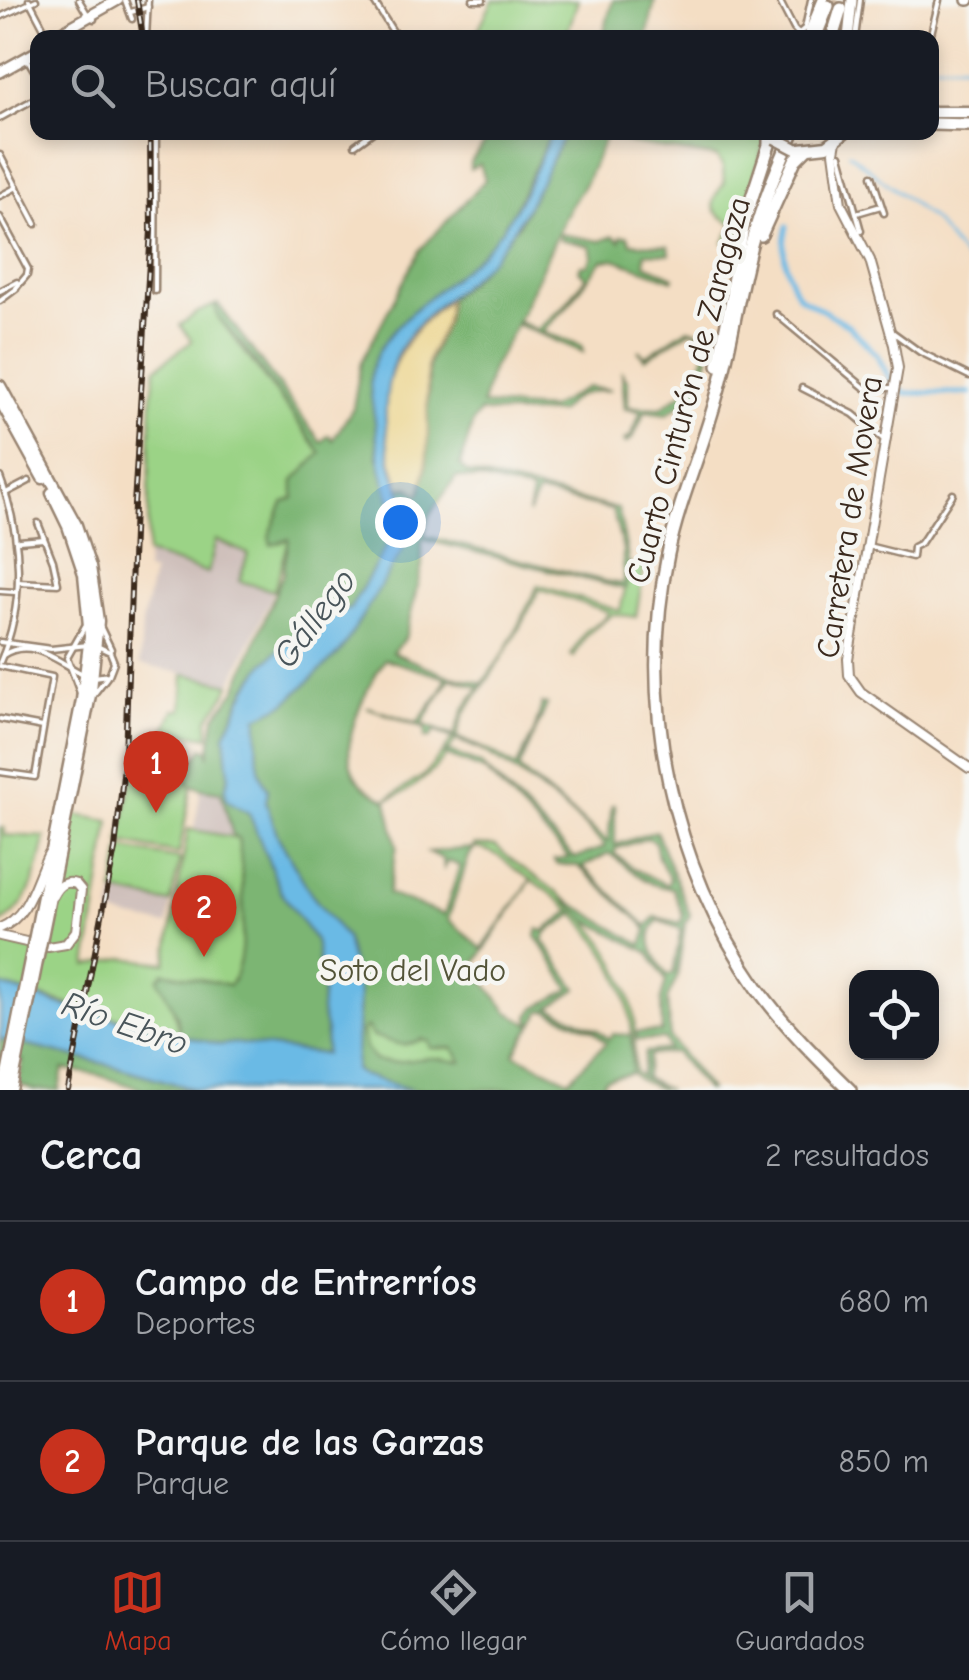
<!DOCTYPE html>
<html lang="es">
<head>
<meta charset="utf-8">
<style>
  body { margin:0; font-family:"Comic Neue",sans-serif; background:#242831; color:#f1f3f6 }
  .controls { position:absolute; right:30px; bottom:30px; display:grid; overflow:hidden; border-radius:20px; box-shadow:0 5px 15px #0003 }
  .controls button { width:90px; height:90px; display:grid; place-items:center; padding:0; border:0; border-bottom:2px solid #363941; background:#171b24; color:#f1f3f6; font:50px sans-serif }
  .you { position:absolute; left:400px; top:522px; width:35px; height:35px; margin:-25px; border:8px solid #fff; border-radius:50%; background:#1a73e8; box-shadow:0 0 0 15px #1a73e833 }
  .badge { display:grid; place-items:center; width:65px; height:65px; border-radius:50%; background:#c8321e; color:#fff; font-size:32px; font-weight:700 }
  .pin { position:absolute; translate:-50% -82px; filter:drop-shadow(0 2px 5px #0008) }
  .pin::after { content:''; position:absolute; top:52px; width:35px; height:30px; background:inherit; clip-path:polygon(0 0,100% 0,50% 100%) }
  .list { margin:0; padding:0; list-style:none }
  h2 { display:flex; justify-content:space-between; align-items:center; height:130px; margin:0; padding:0 40px; font-size:42px }
  h2 small { font-size:32px; font-weight:400; color:#9ea1a6 }
  .list li { display:grid; grid-template-columns:65px 1fr auto; gap:30px; align-items:center; box-sizing:border-box; height:160px; padding:0 40px; border-top:2px solid #363941 }
  .list b { display:block; font-size:38px; white-space:nowrap }
  .list p { margin:0; font-size:32px; white-space:nowrap; color:#9ea1a6 }
  .list em { font-size:32px; font-style:normal; color:#9ea1a6 }
  .icon { flex:none; width:55px; height:55px; fill:none; stroke:currentColor; stroke-width:2; stroke-linecap:round; stroke-linejoin:round }
  .map { position:relative; flex:none; width:969px; height:1090px; overflow:hidden }
  .search { position:absolute; background:#171b24; box-shadow:0 5px 15px #0003; left:30px; right:30px; top:30px; height:110px; display:flex; align-items:center; gap:25px; box-sizing:border-box; padding:0 35px; border-radius:20px; color:#9ea1a6; font-size:38px }
  .sheet { height:450px; background:#171b24 }
  nav { display:flex; justify-content:space-around; align-items:center; box-sizing:border-box; height:140px; border-top:2px solid #363941; background:#171b24; font-size:28px; color:#9ea1a6 }
  nav a { display:grid; justify-items:center; gap:5px }
  nav .on { color:#c8321e }
  .map>svg:first-child { display:block }
</style>
</head>
<body>
<div class="map">
<svg width="969" height="1090" viewBox="0 0 969 1090">
  <rect width="100%" height="100%" fill="#f6f6f2"/>
  <filter id="ink" filterUnits="userSpaceOnUse"><feTurbulence type="fractalNoise" baseFrequency=".01" numOctaves="2"/><feDisplacementMap in="SourceGraphic" scale="20" xChannelSelector="R" yChannelSelector="G"/><feConvolveMatrix kernelMatrix="1 2 1 2 8 2 1 2 1" color-interpolation-filters="sRGB"/></filter>
  <filter id="wash" filterUnits="userSpaceOnUse"><feTurbulence type="fractalNoise" baseFrequency=".0048" numOctaves="4" result="noise"/><feDisplacementMap in="SourceGraphic" scale="40" xChannelSelector="R" yChannelSelector="G"/><feGaussianBlur stdDeviation="2.25" result="paint"/><feColorMatrix in="noise" values="0 0 0 0 0 0 0 0 0 0 0 0 0 0 0 0 0 1.4 0 .05"/><feComposite in="paint" operator="in"/></filter>
  <g filter="url(#wash)">
    <rect width="100%" height="100%" fill="#f4dec4"/>
    <g fill="#cfc0bb">
      <polygon points="215,540 248,554 240,581 274,591 231,684 140,664 142,624 153,573 146,571 147,554 207,573"/>
      <polygon points="201,789 221,791 233,836 194,830"/>
      <polygon points="114,892 171,903 167,925 110,914"/>
    </g>
    <g fill="#9bd386" stroke="#6b7e52" stroke-width="2.5">
      <polygon points="493,0 578,0 566,37 474,38"/>
      <path d="M755,132l4,5 -1,-4 8,3 -30,110 -12,-3 12,-23 -3,3c-23,-10 -25,-21 -9,-39l-1,-17 -6,-10 -87,-14 -24,-8 109,-2 -7,2 3,1 7,-3z"/>
      <polygon points="215,305 218,317 321,453 294,481 294,498 283,504 282,542 290,537 274,591 239,581 248,554 216,540 208,573 147,554 152,393 156,368 192,341 180,325 198,312"/>
      <path d="M627,562l17,6 -8,49 -23,-3 -26,20 -13,23 -3,-2 15,-25 18,-11 5,-7 -70,-23c-20,44 -45,83 -73,122 -6,9 -6,20 -11,30 -13,26 -43,52 -70,59l38,-24 20,-23 10,-15 11,-29 42,-59 32,-65 82,26 7,-30z"/>
      <polygon points="184,674 230,684 227,693 208,719 209,737 165,730 174,710 182,710"/>
      <polygon points="134,768 188,778 188,783 192,784 179,854 120,842"/>
      <path d="M71,814l39,7 -23,145 36,-8 43,5 22,-134 50,9c5,29 12,128 -9,147l-65,-13 16,64 -180,-51v-44l46,12z"/>
      <path d="M0,828h4v7l41,2c-5,30 -16,73 -45,86z"/>
      <path d="M474,845l22,1c19,19 30,23 50,38 43,30 76,75 87,126 5,21 -2,43 3,63l26,17 -23,-10 -7,-7c-1,-15 1,-32 -1,-47 -7,-65 -51,-116 -104,-149 -22,-13 -26,-26 -53,-29z"/>
      <polygon points="121,848 180,859 171,903 114,892"/>
      <path d="M367,1027l5,9c22,5 26,14 49,3l8,2 2,7h22l10,14c-12,1 -21,-5 -32,-4 -23,1 -33,8 -57,2l-8,-12 -4,-17z"/>
    </g>
    <g fill="#7cb573" stroke="#5c7048" stroke-width="2.5" fill-rule="evenodd">
      <polygon points="613,0 655,0 647,37 602,38"/>
      <path d="M493,133h58l-38,79 -16,25 -36,37 -66,56 -20,86 3,41 22,60 -1,8 -49,84 -34,11 -25,19 -27,25 -18,24 -21,47 4,40 -4,15 2,10 22,13 32,79 34,48 8,45 -2,26 5,21 -1,22 -90,-11 -14,2 -41,-9 -3,-20 -19,-37 6,-7 65,13c21,-19 14,-118 9,-147l-5,-2 -12,-44 -20,-3 -14,-6 1,-5 -25,-5 1,-8 10,-2 17,2 12,-17 5,1 1,7 6,-39 21,-27 47,-116 6,-35 -18,6 -2,-9 14,-33 11,-5v-17l27,-28 -76,-104 -27,-32 -3,-12 3,-1 103,138 8,-7 4,5 20,-32 8,-46 59,-112 65,-70 -5,-16 -10,5v-7z"/>
      <path d="M565,133h42l-21,49 -16,25 -58,126 -21,38 -9,34 67,4 38,-22 24,3c-23,2 -36,2 -51,22 -27,3 -54,1 -80,0l-7,10 -13,44 7,7 151,36c5,26 15,53 7,80l-203,-50v26l-17,74 -13,13 54,23 38,8 -4,4 -30,-9 -28,46 32,12 -1,2 -19,-7 -4,7h-5v-10l-58,-21 50,16 23,-30 6,-15 -61,-19c-17,27 -50,87 -29,118 7,11 21,18 31,24l10,45 -9,48 56,21 16,-49 -12,-5 -4,7 -1,-9 -15,-7 46,-4 -5,8 -21,63 34,30 49,-69 -58,87 35,45 22,12 -1,-8 5,-7 36,-20 -34,-53 2,-7 6,2 27,-20 4,3 -29,19 -3,7 34,49 -27,18 47,22 12,10 4,-5 18,1 1,38 -27,6 -3,8 5,3h-195l-50,-15 -7,-5 4,-75 -13,-57 -35,-44 -33,-57 -12,-35 2,-13c-15,-19 -10,-49 -10,-72l28,-14 55,-52 63,-105 6,-36 -11,-23 23,4 7,-111c-5,-28 21,-48 19,-80l27,-24 44,-52zM456,477l23,2 53,13 -4,22 10,-21 74,17 11,39v32l-2,3 -16,-3 -180,-45c0,-24 20,-40 31,-59zM547,1010l46,20 13,13 -37,37 -55,-26 27,-43zM367,1027l5,9c22,5 26,14 50,3l7,2 1,7h23l9,13c-12,2 -21,-4 -31,-3 -21,1 -35,7 -57,2l-8,-12 -4,-16z"/>
      <polygon points="560,234 600,241 614,236 620,241 621,236 628,236 631,243 668,246 670,254 645,253 645,264 674,277 673,280 614,259 602,260 566,308 542,332 581,345 583,352 518,325 520,322 537,330 564,306 586,277 579,270 581,265 588,265 592,256 590,246 560,239"/>
      <polygon points="688,328 714,336 701,389 667,414 645,411 633,438 626,443 624,441 631,436 641,411 625,409 622,373 628,381 628,407 661,408 697,382 709,339 691,330 645,359 638,350 646,356"/>
      <path d="M542,704l5,1 -28,64 89,73 4,-37h3v40l41,-14 34,84 -5,9 -8,54 -10,21 3,39 40,52h-4l-31,-38 -26,3 -4,23 23,12 -27,-13 4,-25 24,-3 -5,-10 -27,1 -1,-8h26l-1,-33 5,-18 -17,-28 -64,-34 -23,-22 80,48 5,-15 -5,-7 -64,-57 -22,-2 -2,-4 15,-2 -85,-88 -39,-15 3,-4 33,13 94,94 30,-11c-24,-30 -112,-98 -150,-107l1,-3 36,15 24,15 18,-35zM648,838l7,4 3,15 12,22 -3,6 -34,-17 -18,-14v-5zM609,853c18,13 41,37 64,35l10,27 -3,8 -25,-6 -8,9 -64,-59zM658,920l23,9 -8,45 -6,1c-13,-20 -25,-34 -9,-55z"/>
      <polygon points="0,1039 110,1065 197,1090 144,1090 98,1075 63,1069 59,1090 35,1090 18,1084 23,1060 0,1059"/>
    </g>
    <path fill="#eeda9e" stroke="#94825e" stroke-width="2.5" d="M448,300c2,31 -20,46 -21,68 -1,38 6,92 -8,127l-9,-8h-11c-4,-18 -12,-35 -14,-53 -6,-58 19,-100 63,-134z"/>
    <path fill="#6abae5" stroke="#527282" stroke-width="2.5" d="M551,133h14c-21,40 -39,83 -68,119 -27,33 -69,54 -93,90 -29,43 -21,125 6,167l-5,37 -64,105 -55,52 -28,14c0,24 -5,52 10,72l-2,13 12,35 33,57 35,44 13,57 -4,75 7,5 50,15h-215l-87,-25 -110,-26v-54l65,21 156,39 14,-2 90,11 1,-22 -5,-21 2,-26 -8,-45 -34,-48 -32,-79 -22,-13 -2,-10 4,-15 -4,-40 22,-47 17,-24 27,-25 25,-19 34,-11 49,-84 1,-8c-17,-25 -22,-60 -24,-88 -2,-20 -9,-42 -4,-61 15,-52 87,-87 121,-127 26,-31 42,-72 58,-108z"/>
    <g fill="none" stroke-linecap="round" stroke-linejoin="round">
      <g stroke="#6abae5" stroke-width="2.5">
        <polyline points="932,64 969,65"/>
        <polyline points="849,153 933,220 969,264"/>
      </g>
      <path stroke="#6abae5" stroke-width="5" d="M787,226c-7,26 -1,46 11,70l50,29 29,30 15,28 13,10h64"/>
    </g>
  </g>
  <g filter="url(#ink)">
    <g fill="none" stroke-linecap="round" stroke-linejoin="round">
      <polyline stroke="#cfbaa3" stroke-width="11" stroke-dasharray="11 5.5" stroke-linecap="butt" points="834,7 836,0"/>
      <defs>
        <g id="minor">
          <polyline points="29,0 49,38"/>
          <polyline points="79,0 89,17 94,19"/>
          <polyline points="125,0 132,19"/>
          <polyline points="373,0 397,38"/>
          <polyline points="473,0 483,0"/>
          <polyline points="779,0 794,29 802,38"/>
          <polyline points="131,12 148,7"/>
          <polyline points="0,17 36,0"/>
          <polyline points="798,34 805,28 811,0"/>
          <polyline points="146,38 148,0"/>
          <polyline points="855,38 860,0"/>
          <polyline points="930,38 939,0"/>
          <polyline points="26,57 38,77"/>
          <polyline points="0,118 38,97"/>
          <polyline points="355,145 373,132"/>
          <polyline points="0,155 36,224"/>
          <polyline points="840,155 861,231"/>
          <polyline points="872,176 884,213"/>
          <polyline points="0,196 17,187"/>
          <polyline points="857,213 881,206"/>
          <polyline points="0,217 28,269 27,275 16,288"/>
          <polyline points="0,291 17,282"/>
          <polyline points="155,291 156,132"/>
          <polyline points="0,301 16,289"/>
          <polyline points="776,314 865,388 893,388"/>
          <polyline points="891,331 920,352 969,376"/>
          <polyline points="802,388 853,414 883,439"/>
          <path d="M0,477c22,59 26,126 0,185"/>
          <polyline points="6,493 29,481"/>
          <polyline points="19,541 44,539"/>
          <polyline points="868,546 912,557 913,547 921,543 953,494"/>
          <polyline points="18,582 58,584 53,561 38,523"/>
          <polyline points="0,591 15,592"/>
          <polyline points="100,626 111,649"/>
          <polyline points="0,642 51,649 88,645"/>
          <path d="M3,655c29,-19 56,8 82,20"/>
          <polyline points="0,666 52,677 35,777 0,772"/>
          <polyline points="94,677 109,675 114,662 110,652 97,646"/>
          <polyline points="80,693 67,658 85,626"/>
          <polyline points="94,694 107,677"/>
          <polyline points="0,719 43,727"/>
        </g>
        <g id="secondary">
          <polyline points="836,141 834,152 841,204 870,260 894,345 898,368 848,659 849,675 861,692 969,768"/>
          <path d="M0,928c30,-12 35,-49 49,-75"/>
          <path d="M0,936l48,11 18,-3 10,-13 5,-41 -5,-6c-12,-4 -18,2 -23,12"/>
        </g>
        <g id="primary">
          <polyline points="967,0 969,0"/>
          <polyline points="51,38 118,0"/>
          <polyline points="807,38 823,0"/>
          <polyline points="848,38 852,0"/>
          <polyline points="0,72 38,51"/>
        </g>
        <g id="trunk">
          <polyline points="932,112 969,112"/>
          <polyline points="800,149 827,146 845,132"/>
          <polyline points="0,386 76,525 90,567 98,621 91,690 47,912"/>
          <polyline points="0,400 43,478"/>
          <polyline points="40,911 82,700 90,636 84,574 68,526 52,493"/>
        </g>
        <g id="motorway">
          <polyline points="815,38 828,6"/>
          <polyline points="832,38 841,9"/>
          <polyline points="932,124 969,125"/>
          <path d="M793,132c-18,42 -36,84 -46,129 -11,44 -17,90 -30,134 -14,53 -38,105 -49,159 -31,150 3,310 90,435 27,37 60,70 92,101"/>
          <polyline points="761,235 795,160 806,149"/>
          <polyline points="732,288 744,222 769,145 769,132"/>
          <polyline points="718,365 735,285"/>
        </g>
      </defs>
      <use href="#minor" stroke="#988471" stroke-width="9"/>
      <use href="#secondary" stroke="#988471" stroke-width="12"/>
      <use href="#primary" stroke="#988471" stroke-width="14"/>
      <use href="#trunk" stroke="#988471" stroke-width="15"/>
      <use href="#motorway" stroke="#988471" stroke-width="16"/>
      <use href="#minor" stroke="#fff" stroke-width="4"/>
      <use href="#secondary" stroke="#fff" stroke-width="8"/>
      <use href="#primary" stroke="#fff" stroke-width="9"/>
      <use href="#trunk" stroke="#fff" stroke-width="10"/>
      <use href="#motorway" stroke="#fff" stroke-width="11"/>
      <defs>
        <g id="rail">
          <polyline points="137,0 143,38"/>
          <polyline points="68,1090 115,849 125,757 134,505 151,230 150,132"/>
        </g>
      </defs>
      <use href="#rail" stroke="#3b2a1e" stroke-width="6"/>
      <use href="#rail" stroke="#f6f6f2" stroke-width="2.5" stroke-dasharray="8" stroke-linecap="butt"/>
      <defs>
        <g id="trunk-bridge">
          <polyline points="775,138 794,148"/>
          <polyline points="4,1090 40,911"/>
          <polyline points="11,1090 47,912"/>
        </g>
      </defs>
      <use href="#trunk-bridge" stroke="#988471" stroke-width="15" stroke-linecap="butt"/>
      <use href="#trunk-bridge" stroke="#fff" stroke-width="10"/>
    </g>
  </g>
  <g text-anchor="middle" stroke-width="9" stroke-linejoin="round" paint-order="stroke">
    <g font-size="32" fill="#3b2a1e" stroke="#f6f6f2">
      <text transform="translate(688 390) rotate(-75)" y="11">Cuarto Cinturón de Zaragoza</text>
      <text transform="translate(849 517) rotate(-81)" y="11">Carretera de Movera</text>
    </g>
    <g font-size="32" fill="#535438" stroke="#f6f6f2">
      <text x="413" y="981">Soto del Vado</text>
    </g>
    <g font-size="35" font-style="italic" fill="#49555a" stroke="#f6f6f2">
      <text transform="translate(314 618) rotate(-53)" y="12">Gállego</text>
      <text transform="translate(125 1023) rotate(19)" y="12">Río Ebro</text>
    </g>
  </g>
</svg>
<div class="controls">
<button><svg class="icon" aria-label="locate" viewBox="0 0 24 24"><circle cx="12" cy="12" r="6"/><path d="M12 2v4M12 18v4M2 12h4M18 12h4"/></svg></button>
</div>
<div class="you"></div>
<div class="pin badge" style="left:156px;top:813px">1</div>
<div class="pin badge" style="left:204px;top:957px">2</div>
<div class="search"><svg class="icon" aria-label="search" viewBox="0 0 24 24"><circle cx="10" cy="10" r="6"/><path d="M15 15l6 6"/></svg>Buscar aquí</div>
</div>
<section class="sheet">
<h2>Cerca<small>2 resultados</small></h2>
<ul class="list">
<li><span class="badge">1</span><div><b>Campo de Entrerríos</b><p>Deportes</p></div><em>680 m</em></li>
<li><span class="badge">2</span><div><b>Parque de las Garzas</b><p>Parque</p></div><em>850 m</em></li>
</ul>
</section>
<nav>
<a class="on"><svg class="icon" aria-label="map" viewBox="0 0 24 24"><path d="M3 6l6-2 6 2 6-2v14l-6 2-6-2-6 2zM9 4v14M15 6v14"/></svg>Mapa</a>
<a><svg class="icon" aria-label="directions" viewBox="0 0 24 24"><path d="M12 3l9 9-9 9-9-9zM9 14v-3h6M13 9l2 2-2 2"/></svg>Cómo llegar</a>
<a><svg class="icon" aria-label="saved" viewBox="0 0 24 24"><path d="M7 4h10v16l-5-4-5 4z"/></svg>Guardados</a>
</nav>
</body>
</html>
